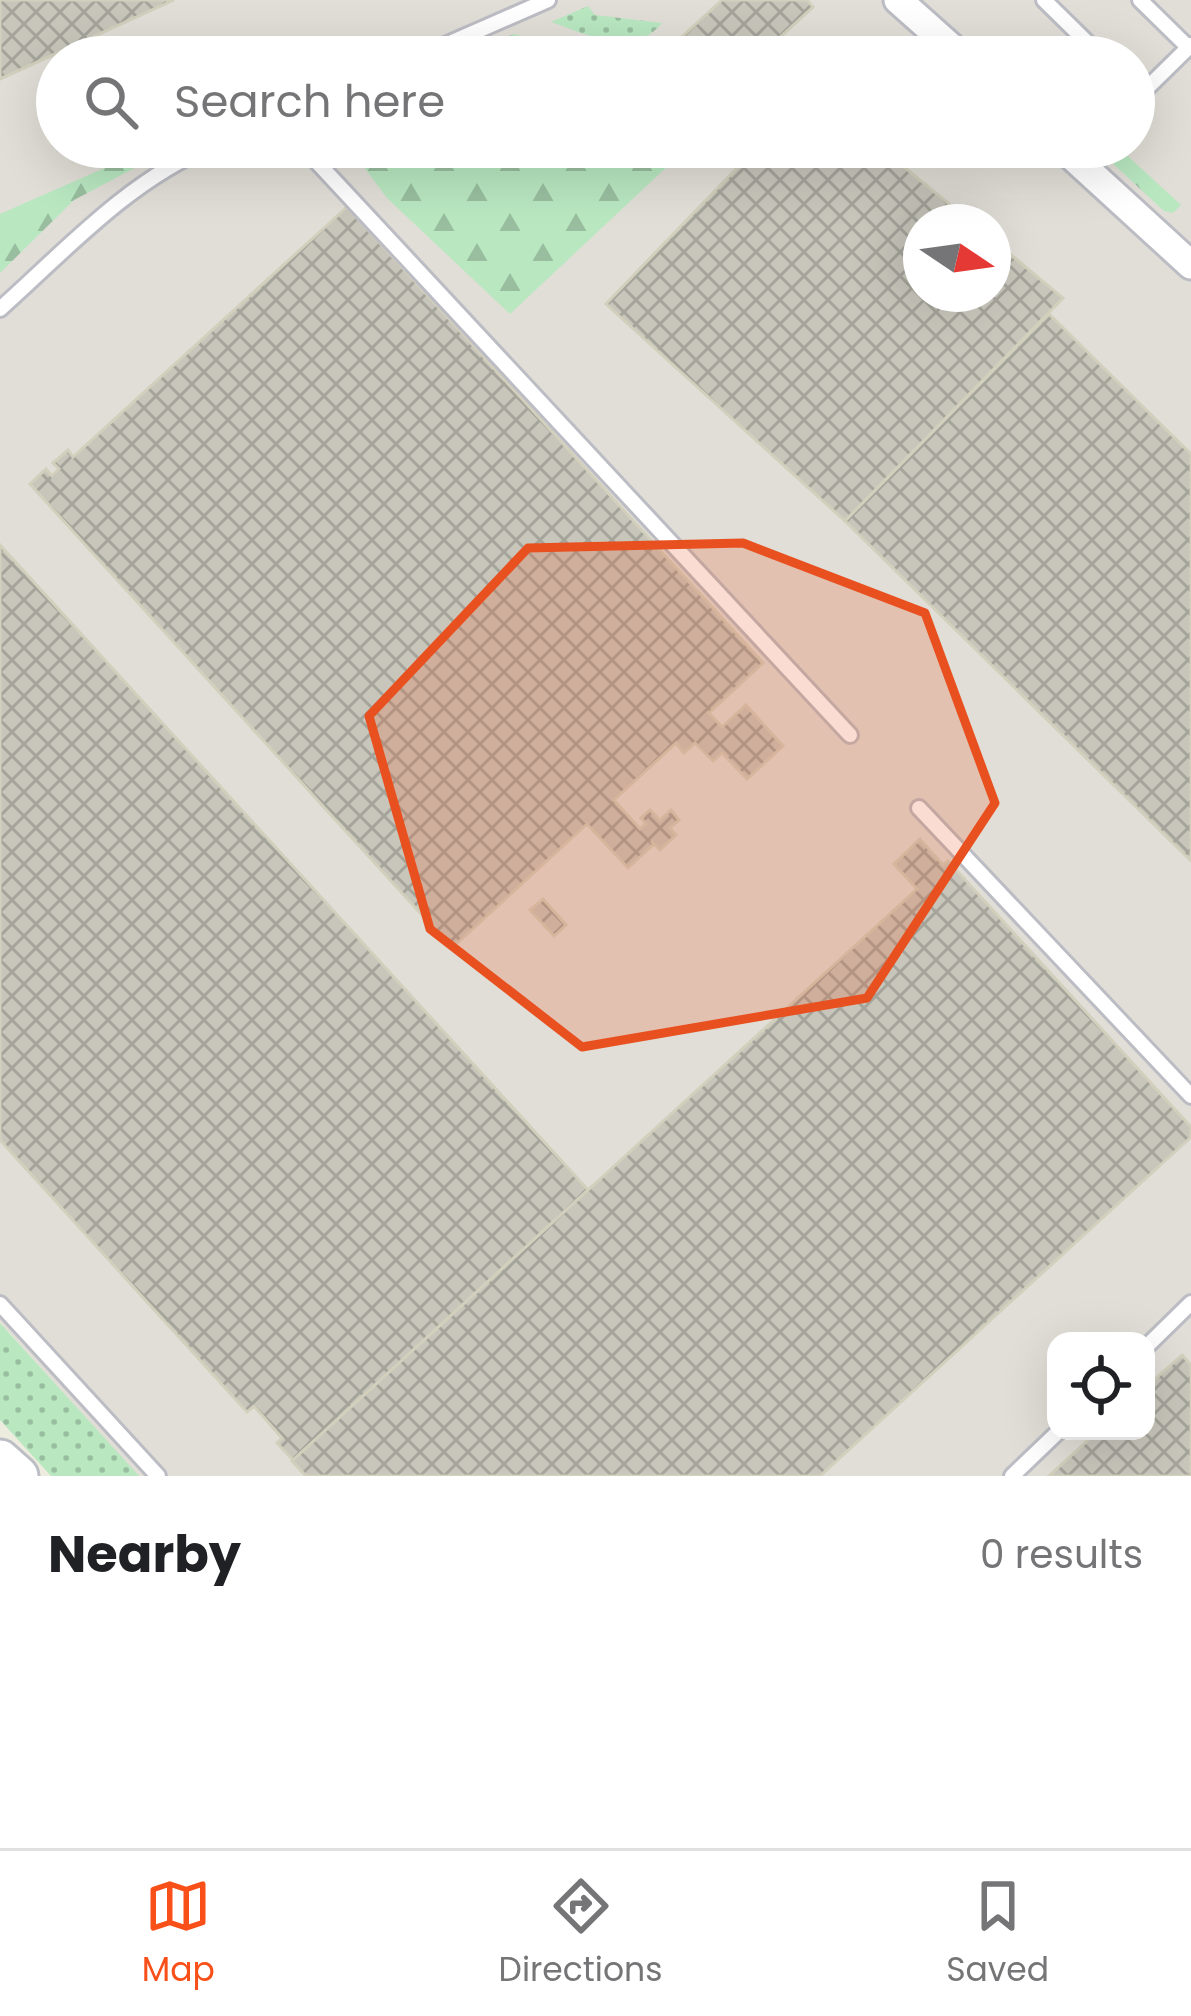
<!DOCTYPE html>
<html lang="en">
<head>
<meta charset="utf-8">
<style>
  body { margin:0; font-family:Poppins,sans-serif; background:#f2f2f2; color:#202124 }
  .controls { position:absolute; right:36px; bottom:36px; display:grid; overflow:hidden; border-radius:24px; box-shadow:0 12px 48px #0002 }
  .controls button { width:108px; height:108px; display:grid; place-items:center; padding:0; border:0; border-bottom:3px solid #e0e0e0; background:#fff; color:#202124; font:60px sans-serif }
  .compass { position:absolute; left:903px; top:204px; width:108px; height:108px; border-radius:50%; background:#fff; box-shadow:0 12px 48px #0002; rotate:103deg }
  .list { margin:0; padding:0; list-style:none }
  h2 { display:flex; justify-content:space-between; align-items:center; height:156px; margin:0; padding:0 48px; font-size:51px }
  h2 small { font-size:39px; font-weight:400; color:#757577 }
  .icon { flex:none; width:66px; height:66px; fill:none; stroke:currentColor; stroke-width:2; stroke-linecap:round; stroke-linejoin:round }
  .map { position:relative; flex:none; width:1191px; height:1476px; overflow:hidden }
  .search { position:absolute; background:#fff; box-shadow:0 12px 48px #0002; left:36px; right:36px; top:36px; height:132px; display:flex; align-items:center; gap:30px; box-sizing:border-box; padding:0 42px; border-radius:66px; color:#757577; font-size:45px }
  .sheet { height:372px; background:#fff }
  nav { display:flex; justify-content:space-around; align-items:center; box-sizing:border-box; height:168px; border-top:3px solid #e0e0e0; background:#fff; font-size:33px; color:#757577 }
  nav a { display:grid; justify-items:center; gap:6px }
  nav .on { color:#f94f18 }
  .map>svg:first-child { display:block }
</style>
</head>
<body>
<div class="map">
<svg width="1191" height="1476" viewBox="0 0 1191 1476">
  <defs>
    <pattern id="grass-dots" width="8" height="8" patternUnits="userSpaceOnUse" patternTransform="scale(3)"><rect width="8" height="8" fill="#b8e7c0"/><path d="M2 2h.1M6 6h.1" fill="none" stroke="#98be9f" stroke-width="1.8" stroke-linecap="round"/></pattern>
    <pattern id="forest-firs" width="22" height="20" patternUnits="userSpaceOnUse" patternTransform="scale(3)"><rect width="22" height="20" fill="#b8e7c0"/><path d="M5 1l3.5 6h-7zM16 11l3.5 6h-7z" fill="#98be9f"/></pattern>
    <pattern id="building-cross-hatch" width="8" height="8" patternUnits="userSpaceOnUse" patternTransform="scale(3)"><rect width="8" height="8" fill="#c8c6bb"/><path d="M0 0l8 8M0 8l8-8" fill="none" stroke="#a5a49b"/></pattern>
  </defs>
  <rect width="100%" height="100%" fill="#edecde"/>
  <path fill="#e0ded6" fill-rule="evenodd" d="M0,0h1191v1476h-1053l-138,-154zM57,57h1077v90h-1077zM921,222h72v72h-72zM1056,1341h90v90h-90z"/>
  <g fill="url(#grass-dots)">
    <path d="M588,6l7,9 67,8c-29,36 -76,11 -111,-1z"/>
    <polygon points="0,1323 139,1476 51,1476 0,1420"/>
  </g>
  <g fill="url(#forest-firs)">
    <polygon points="514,34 589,57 461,57"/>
    <polygon points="349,147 688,147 510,314 387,198"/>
    <polygon points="1095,147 1118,147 1181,205 1173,213 1164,211"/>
    <polygon points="141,152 146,162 74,200 0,273 0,214"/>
  </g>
  <g fill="url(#building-cross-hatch)" stroke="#d2cfbc" stroke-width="3">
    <polygon points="0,0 174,0 0,79"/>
    <polygon points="722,0 807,0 813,7 777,40 785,50 777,57 660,57"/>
    <polygon points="757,147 880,147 971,222 921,222 921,294 993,294 993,240 1063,298 845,521 606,304"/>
    <polygon points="347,207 763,663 709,713 722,727 746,705 783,746 747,779 722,753 713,761 695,743 684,753 676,743 614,800 640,829 646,824 641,818 650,810 660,820 671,810 679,820 670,828 676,835 660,850 651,841 654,844 628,868 587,824 452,948 30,484 46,469 52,476 59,469 53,463 68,450 73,457"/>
    <polygon points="1049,314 1191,454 1191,861 845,521"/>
    <polygon points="0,545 588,1190 293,1460 277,1443 282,1438 254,1406 247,1412 0,1140"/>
    <polygon points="920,839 943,865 948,861 1191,1127 1191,1137 820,1476 306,1476 292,1461 917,889 894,864"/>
    <polygon points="543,899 566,925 554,936 530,910"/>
    <polygon points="1182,1355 1191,1365 1191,1476 1049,1476 1098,1431 1146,1431 1146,1387"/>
  </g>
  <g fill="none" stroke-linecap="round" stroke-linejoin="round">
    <defs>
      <g id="service">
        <polyline points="1044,0 1102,57"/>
        <polyline points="1140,0 1188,47"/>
        <polyline points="418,57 548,0"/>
        <polyline points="1134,89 1140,95 1191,45"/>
        <polyline points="303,147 850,735"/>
        <path d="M0,309c64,-57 129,-129 210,-162"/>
        <polyline points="919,808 1191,1096"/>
        <polyline points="0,1304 158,1476"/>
        <polyline points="1146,1347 1191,1303"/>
        <polyline points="1012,1476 1059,1431"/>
      </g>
      <g id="minor">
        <polyline points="898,0 962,57"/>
        <polyline points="1062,147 1191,265"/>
      </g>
      <polyline id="secondary" points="0,1460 18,1476"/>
    </defs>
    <use href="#service" stroke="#bcbdc4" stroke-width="20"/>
    <use href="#minor" stroke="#bcbdc4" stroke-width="33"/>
    <use href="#secondary" stroke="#bcbec6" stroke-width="45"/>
    <use href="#service" stroke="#fff" stroke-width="14"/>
    <use href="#minor" stroke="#fff" stroke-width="27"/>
    <use href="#secondary" stroke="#fff" stroke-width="39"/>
  </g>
  <path fill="#e9501f" fill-opacity="0.2" stroke="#e9501f" stroke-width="9" stroke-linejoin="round" d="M743,543l182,70 70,190 -128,195 -285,49 -152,-118 -61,-213 159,-168z"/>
</svg>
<div class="controls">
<button><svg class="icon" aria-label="locate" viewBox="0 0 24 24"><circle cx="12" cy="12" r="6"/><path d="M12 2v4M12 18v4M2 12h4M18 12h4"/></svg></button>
</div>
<svg class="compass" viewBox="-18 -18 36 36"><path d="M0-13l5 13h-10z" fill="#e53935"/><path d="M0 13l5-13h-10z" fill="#757577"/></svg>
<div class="search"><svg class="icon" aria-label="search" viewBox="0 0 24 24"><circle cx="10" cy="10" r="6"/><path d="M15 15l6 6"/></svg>Search here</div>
</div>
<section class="sheet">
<h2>Nearby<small>0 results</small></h2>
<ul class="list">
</ul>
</section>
<nav>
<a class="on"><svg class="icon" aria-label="map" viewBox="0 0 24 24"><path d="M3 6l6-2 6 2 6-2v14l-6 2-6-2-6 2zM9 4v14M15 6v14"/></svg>Map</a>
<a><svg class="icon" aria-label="directions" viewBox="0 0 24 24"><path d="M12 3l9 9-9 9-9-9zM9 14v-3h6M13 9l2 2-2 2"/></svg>Directions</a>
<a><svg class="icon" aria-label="saved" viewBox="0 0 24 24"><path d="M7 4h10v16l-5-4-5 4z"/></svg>Saved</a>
</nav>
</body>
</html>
